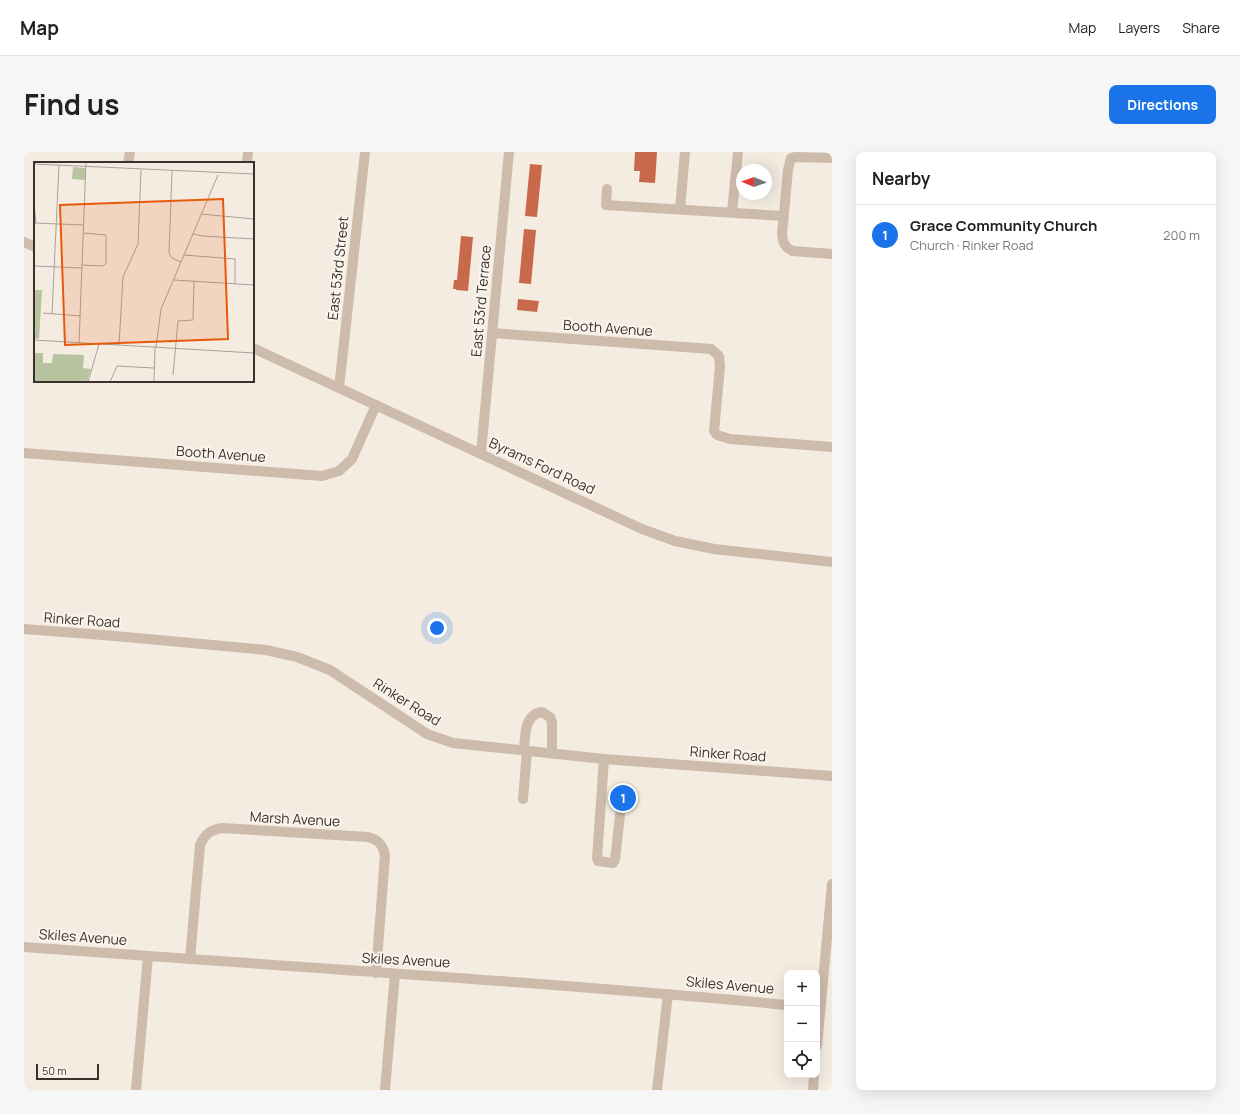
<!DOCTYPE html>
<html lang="en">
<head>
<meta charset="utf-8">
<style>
  body { margin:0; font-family:Manrope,sans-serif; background:#f6f6f6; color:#222 }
  .controls { position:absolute; right:12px; bottom:12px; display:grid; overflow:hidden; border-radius:8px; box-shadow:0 4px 16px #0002 }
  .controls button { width:36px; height:36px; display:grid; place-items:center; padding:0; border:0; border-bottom:1px solid #e0e0e0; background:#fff; color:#222; font:20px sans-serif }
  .compass { position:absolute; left:712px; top:12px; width:36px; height:36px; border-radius:50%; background:#fff; box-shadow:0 4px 16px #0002; rotate:272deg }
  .scale { position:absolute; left:12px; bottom:10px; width:63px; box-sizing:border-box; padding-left:4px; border:2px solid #3b302b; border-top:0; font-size:11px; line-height:14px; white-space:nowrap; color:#3b302b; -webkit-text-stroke:3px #fbf5ee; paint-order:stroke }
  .you { position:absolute; left:413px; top:476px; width:14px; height:14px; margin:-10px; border:3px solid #fff; border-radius:50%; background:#1a73e8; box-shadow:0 0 0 6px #1a73e833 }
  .badge { display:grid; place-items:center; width:26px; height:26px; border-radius:50%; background:#1a73e8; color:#fff; font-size:13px; font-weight:700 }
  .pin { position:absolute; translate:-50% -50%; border:2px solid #fff; box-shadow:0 1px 4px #0006 }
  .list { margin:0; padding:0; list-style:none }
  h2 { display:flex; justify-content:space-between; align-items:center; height:52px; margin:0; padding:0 16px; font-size:17px }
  h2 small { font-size:13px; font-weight:400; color:#767676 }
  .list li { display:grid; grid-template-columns:26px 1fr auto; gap:12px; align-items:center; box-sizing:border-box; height:60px; padding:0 16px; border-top:1px solid #e0e0e0 }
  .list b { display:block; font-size:15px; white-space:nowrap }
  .list p { margin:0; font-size:13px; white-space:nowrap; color:#767676 }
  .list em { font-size:13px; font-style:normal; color:#767676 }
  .icon { flex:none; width:22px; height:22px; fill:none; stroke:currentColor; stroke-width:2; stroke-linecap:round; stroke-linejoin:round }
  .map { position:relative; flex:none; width:808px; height:938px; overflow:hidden; border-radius:8px }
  header { display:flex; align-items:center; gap:24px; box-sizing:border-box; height:56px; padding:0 20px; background:#fff; border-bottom:1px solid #e0e0e0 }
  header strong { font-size:19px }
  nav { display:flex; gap:22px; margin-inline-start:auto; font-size:14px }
  .intro { display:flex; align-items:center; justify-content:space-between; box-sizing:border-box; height:96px; padding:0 24px }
  h1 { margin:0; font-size:28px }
  .button { padding:10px 18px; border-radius:8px; background:#1a73e8; color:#fff; font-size:14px; font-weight:700 }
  main { display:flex; gap:24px; padding:0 24px }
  aside { flex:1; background:#fff; border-radius:8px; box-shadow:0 4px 16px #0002 }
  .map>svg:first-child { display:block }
</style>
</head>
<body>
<header>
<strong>Map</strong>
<nav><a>Map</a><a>Layers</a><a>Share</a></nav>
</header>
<div class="intro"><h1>Find us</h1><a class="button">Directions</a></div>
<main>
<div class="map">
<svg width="808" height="938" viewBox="0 0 808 938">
  <rect width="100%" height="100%" fill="#f4ebe1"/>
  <g fill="#c8694b">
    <polygon points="611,0 633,0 631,31 615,30 616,19 610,19"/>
    <polygon points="506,12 518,13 513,65 501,64"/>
    <polygon points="500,77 512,78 507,132 495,131"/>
    <polygon points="437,84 449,85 444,139 432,138 432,137 429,137 430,128 433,128"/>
    <polygon points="494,147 515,149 513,160 493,158"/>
  </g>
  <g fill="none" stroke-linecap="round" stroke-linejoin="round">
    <g stroke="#cdbbac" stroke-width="10">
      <path d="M808,6l-37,-1 -4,1 -3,12 -6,64c1,9 3,14 11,17l39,3"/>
      <polyline points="104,11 106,0"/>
      <polyline points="223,11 224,0"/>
      <polyline points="583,37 582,53 759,64"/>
      <polyline points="656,57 661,0"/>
      <polyline points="708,60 714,0"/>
      <polyline points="0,90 11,95"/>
      <polyline points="468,181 687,197 695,204 696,214 690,279 693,283 706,287 808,295"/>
      <polyline points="229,196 618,377 651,389 690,397 808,410"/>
      <polyline points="315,236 341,0"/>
      <polyline points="0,301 298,324 315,319 328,307 352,253"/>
      <polyline points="457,301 485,0"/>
      <polyline points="0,477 91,484 242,498 273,505 306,518 403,582 429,591 580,607 808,624"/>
      <path d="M500,599c1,-14 0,-37 18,-39l8,5 2,5v32"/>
      <polyline points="580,607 573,706 574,709 589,711 591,708 596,663"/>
      <polyline points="499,647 503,599"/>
      <path d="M0,795c254,19 509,34 763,58"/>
      <path d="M166,807l10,-114c5,-11 10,-15 22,-17l146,9c11,3 15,8 17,19l-9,117"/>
      <polyline points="793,894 808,732"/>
      <polyline points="112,938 124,804"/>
      <polyline points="361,938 371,822"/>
      <polyline points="633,938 644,842"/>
      <polyline points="789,938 790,923"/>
    </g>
  </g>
  <g text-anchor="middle" stroke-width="4" stroke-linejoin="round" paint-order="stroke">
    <g font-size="14" fill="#3b302b" stroke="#fbf5ee">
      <text transform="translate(314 116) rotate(-84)" y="5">East 53rd Street</text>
      <text transform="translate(457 149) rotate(-85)" y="5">East 53rd Terrace</text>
      <text transform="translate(584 176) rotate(4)" y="5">Booth Avenue</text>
      <text transform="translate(197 302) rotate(4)" y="5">Booth Avenue</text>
      <text transform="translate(518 314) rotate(25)" y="5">Byrams Ford Road</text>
      <text transform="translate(58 468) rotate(4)" y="5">Rinker Road</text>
      <text transform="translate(383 550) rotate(32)" y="5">Rinker Road</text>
      <text transform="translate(704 602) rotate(4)" y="5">Rinker Road</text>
      <text transform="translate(271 667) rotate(3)" y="5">Marsh Avenue</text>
      <text transform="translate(59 785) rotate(4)" y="5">Skiles Avenue</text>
      <text transform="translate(382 808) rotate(3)" y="5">Skiles Avenue</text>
      <text transform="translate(706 833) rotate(5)" y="5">Skiles Avenue</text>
    </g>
  </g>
  <g transform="translate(10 10)">
    <rect width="220" height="220" fill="#f4ebe1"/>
    <path d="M39,5l12,1v12l-13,-1zM0,128h8l-3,49 -5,-1zM0,191h9v10h9l1,-9 31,1 -1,13 8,1 -4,13h-53z" fill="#b8c4a0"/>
    <path fill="none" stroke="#aaa098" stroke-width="1" d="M0,2l220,10M138,9l-3,82 3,5 9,4M0,41l2,20M167,52l53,5M0,61l50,2M159,72l9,2 52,3M150,93l51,4v25M48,103l21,1 3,-3v-28l-22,-2M0,104l48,2M140,118l80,5M9,151l38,3M18,152l7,-149M0,178l220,13M45,181l7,-181M85,183l4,-68 15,-33 3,-74M122,185l5,-38 57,-134M139,213l5,-54 15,-1 1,-39M54,220l11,-38M76,220l7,-16 37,2M120,220l1,-35"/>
    <path fill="#e8590c" fill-opacity="0.15" stroke="#e8590c" stroke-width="2" d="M189,37l5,140 -163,6 -5,-140z"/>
    <rect width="220" height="220" fill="none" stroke="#3b302b" stroke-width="2"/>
  </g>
</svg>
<div class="controls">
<button>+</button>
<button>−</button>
<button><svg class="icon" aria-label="locate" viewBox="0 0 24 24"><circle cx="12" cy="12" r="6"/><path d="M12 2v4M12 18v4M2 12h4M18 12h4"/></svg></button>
</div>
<svg class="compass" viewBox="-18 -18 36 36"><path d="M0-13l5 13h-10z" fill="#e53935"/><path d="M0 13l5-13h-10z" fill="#767676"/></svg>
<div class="scale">50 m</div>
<div class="you"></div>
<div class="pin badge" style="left:599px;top:646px">1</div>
</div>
<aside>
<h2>Nearby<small></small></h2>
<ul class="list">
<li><span class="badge">1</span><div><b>Grace Community Church</b><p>Church · Rinker Road</p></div><em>200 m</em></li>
</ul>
</aside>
</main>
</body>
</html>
